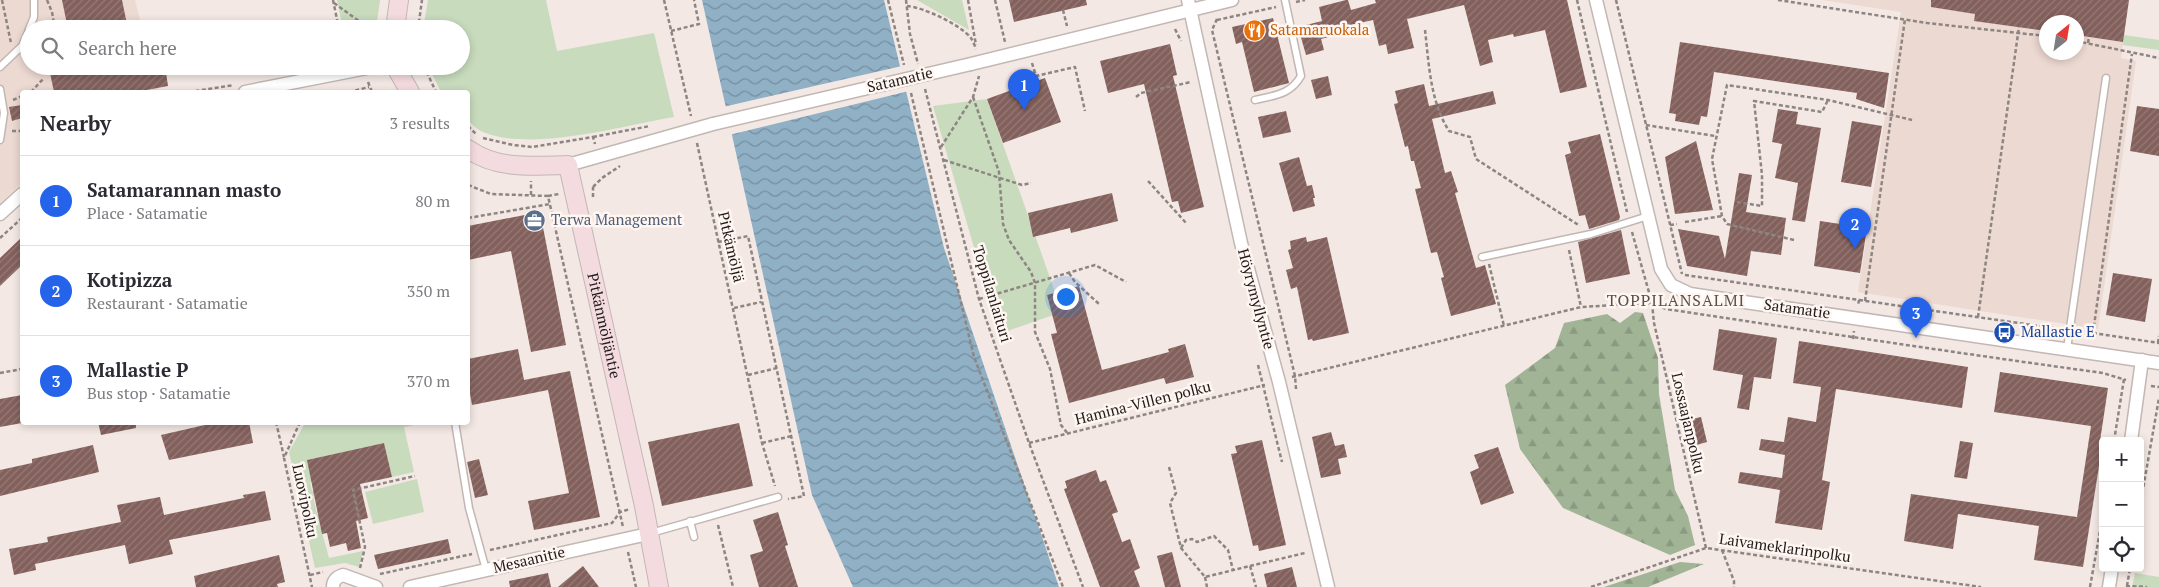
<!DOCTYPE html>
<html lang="en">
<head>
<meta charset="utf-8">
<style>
  body { margin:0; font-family:"PT Serif",serif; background:#f2f2f3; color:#2b2b33 }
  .controls { position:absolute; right:15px; bottom:15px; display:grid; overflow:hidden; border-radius:5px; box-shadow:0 2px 8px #0003 }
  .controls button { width:45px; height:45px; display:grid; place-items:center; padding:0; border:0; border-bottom:1px solid #e1e1e2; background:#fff; color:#2b2b33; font:25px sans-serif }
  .compass { position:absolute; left:2039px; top:15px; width:45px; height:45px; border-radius:50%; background:#fff; box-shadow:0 2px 8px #0003; rotate:30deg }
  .you { position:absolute; left:1065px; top:296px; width:18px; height:18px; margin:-12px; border:4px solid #fff; border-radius:50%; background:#1a73e8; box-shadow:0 0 0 8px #1a73e833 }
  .badge { display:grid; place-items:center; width:32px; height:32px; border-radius:50%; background:#2563eb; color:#fff; font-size:16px; font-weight:700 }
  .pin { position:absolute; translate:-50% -41px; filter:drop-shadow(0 1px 2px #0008) }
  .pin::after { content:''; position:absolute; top:26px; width:18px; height:15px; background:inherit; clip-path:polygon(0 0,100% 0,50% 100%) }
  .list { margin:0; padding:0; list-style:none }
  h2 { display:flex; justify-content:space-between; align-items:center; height:65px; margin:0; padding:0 20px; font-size:21px }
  h2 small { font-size:16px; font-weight:400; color:#7c7c81 }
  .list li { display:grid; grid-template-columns:32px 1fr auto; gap:15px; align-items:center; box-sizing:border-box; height:90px; padding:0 20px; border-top:1px solid #e1e1e2 }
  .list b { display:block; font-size:19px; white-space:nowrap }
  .list p { margin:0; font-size:16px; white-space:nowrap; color:#7c7c81 }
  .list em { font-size:16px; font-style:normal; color:#7c7c81 }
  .icon { flex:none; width:28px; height:28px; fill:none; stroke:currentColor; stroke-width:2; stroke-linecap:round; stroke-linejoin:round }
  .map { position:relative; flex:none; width:2159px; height:587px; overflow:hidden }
  .search { position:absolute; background:#fff; box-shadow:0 2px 8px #0003; left:20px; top:20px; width:450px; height:55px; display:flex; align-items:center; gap:12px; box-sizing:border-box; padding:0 18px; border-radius:28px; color:#7c7c81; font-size:19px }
  .panel { position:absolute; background:#fff; box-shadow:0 2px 8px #0003; left:20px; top:90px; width:450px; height:335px; border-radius:5px }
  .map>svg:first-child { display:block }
</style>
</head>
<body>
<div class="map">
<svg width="2159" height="587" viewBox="0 0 2159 587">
  <defs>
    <pattern id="forest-firs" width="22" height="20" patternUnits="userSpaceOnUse" patternTransform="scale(1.25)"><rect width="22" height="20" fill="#a1b496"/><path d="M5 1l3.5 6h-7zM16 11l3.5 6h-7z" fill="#8a9a81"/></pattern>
    <pattern id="water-waves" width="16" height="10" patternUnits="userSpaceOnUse" patternTransform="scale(1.25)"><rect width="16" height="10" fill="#90b0c5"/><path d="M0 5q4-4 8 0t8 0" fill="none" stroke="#758e9f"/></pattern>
    <pattern id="building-hatch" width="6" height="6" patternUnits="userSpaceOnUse" patternTransform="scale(1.25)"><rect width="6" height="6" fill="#83605c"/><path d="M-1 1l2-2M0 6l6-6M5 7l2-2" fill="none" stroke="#947b78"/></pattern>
  </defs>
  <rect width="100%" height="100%" fill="#f3e8e3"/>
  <g fill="#ecd9d1" fill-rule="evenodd">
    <polygon points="0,0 135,0 142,29 29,29 29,66 152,66 158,92 22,92 22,183 0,203"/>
    <path d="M1823,0h306l-8,58 15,3 -38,268 -240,-37 43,-280zM2046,22h30v30h-30z"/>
  </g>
  <g fill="#c8dbbd">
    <polygon points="337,0 380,0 376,29 343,29"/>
    <path d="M428,0h118l11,51 97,-18 20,84c-52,9 -143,35 -191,15 -6,-2 -11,-8 -15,-12v-28h-27l-13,-26h33v-37h-38z"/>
    <polygon points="917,0 962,0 969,30"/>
    <polygon points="2124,35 2159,40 2159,50 2123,45"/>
    <polygon points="987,99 1062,312 999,334 933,106"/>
    <polygon points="305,423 424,423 404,427 414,472 392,477 384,443 307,460 315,481 310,482 312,491 317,490 318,495 313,496 317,514 322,513 320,525 329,558 363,551 359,567 345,563 315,568 289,452"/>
    <polygon points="417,479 424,512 373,524 365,492"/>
    <polygon points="2135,573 2159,577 2159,587 2132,587"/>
  </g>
  <g fill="url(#forest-firs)">
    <polygon points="1635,312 1643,313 1658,358 1659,394 1675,490 1688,516 1695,545 1670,555 1563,508 1520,449 1505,385 1555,348 1564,323 1607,314 1620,323"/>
    <polygon points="1680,562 1704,564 1648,587 1604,587"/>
  </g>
  <polygon fill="url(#water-waves)" points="702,0 884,0 944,248 1059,587 853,587 812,495"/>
  <polygon fill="#f3e8e3" points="902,66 909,91 729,135 723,107"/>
  <g fill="url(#building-hatch)">
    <polygon points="62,0 122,0 128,29 68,29"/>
    <polygon points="1009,0 1086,0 1087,5 1014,22"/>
    <polygon points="1346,0 1348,0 1351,10 1376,3 1375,0 1567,0 1587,87 1560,93 1545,30 1514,37 1513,34 1488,40 1493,62 1480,66 1464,5 1407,19 1414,48 1388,54 1386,44 1379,46 1373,20 1346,26 1348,32 1321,39 1324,50 1306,55 1298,27 1322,21 1319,7"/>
    <polygon points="1931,0 2129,0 2123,42 2076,35 2076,22 2046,22 2046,31 1974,21 1975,14 1931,7"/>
    <polygon points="1273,18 1289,83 1254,92 1242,42 1236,44 1232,27"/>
    <polygon points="1680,42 1889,73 1884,108 1856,99 1857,93 1714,72 1707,117 1701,116 1699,125 1675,121 1676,114 1669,113"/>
    <polygon points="1170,44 1177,75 1173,76 1204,207 1181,213 1178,201 1172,202 1144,84 1108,93 1100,61"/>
    <polygon points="76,66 136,66 137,70 165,66 168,86 141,91 141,92 54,92 50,73"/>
    <polygon points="1328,76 1332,95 1316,99 1311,80"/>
    <polygon points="1045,78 1061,122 1003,143 987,99"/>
    <polygon points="1424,84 1429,106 1493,91 1496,104 1432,119 1445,173 1451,171 1458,192 1455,193 1476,268 1485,265 1496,304 1451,316 1441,278 1444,277 1437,252 1431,253 1415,189 1421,188 1414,161 1411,161 1408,146 1405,147 1394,104 1398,103 1395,91"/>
    <polygon points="22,105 22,118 12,121 9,107"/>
    <polygon points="2137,106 2159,109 2159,156 2130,151"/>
    <polygon points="1778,109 1798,112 1796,124 1821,128 1805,222 1792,220 1798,183 1775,178 1782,144 1772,142"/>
    <polygon points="1286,111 1291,132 1263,138 1258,117"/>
    <polygon points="1852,121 1882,126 1871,187 1841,182"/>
    <polygon points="1600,134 1620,217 1619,220 1589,229 1585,215 1579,216 1565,155 1571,153 1568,142"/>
    <polygon points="1696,141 1713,210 1675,214 1665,157"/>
    <polygon points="1299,157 1307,186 1312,185 1315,198 1313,198 1315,206 1293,212 1279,163"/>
    <polygon points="1739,173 1752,175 1746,212 1786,218 1781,255 1751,251 1747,276 1687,266 1678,229 1719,236 1725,259"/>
    <polygon points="1112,193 1118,221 1071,233 1070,228 1033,237 1028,213"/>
    <polygon points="540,212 566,345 531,352 511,251 468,260 468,226"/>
    <polygon points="1820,221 1867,228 1860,273 1814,266"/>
    <polygon points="1621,230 1630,274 1586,283 1578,242"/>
    <polygon points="22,237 22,265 0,286 0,258"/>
    <polygon points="1306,237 1307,242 1327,237 1349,333 1313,341 1312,339 1308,340 1297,287 1291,289 1286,270 1293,268 1288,250 1291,249 1290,241"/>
    <polygon points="2113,273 2152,279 2145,322 2106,315"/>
    <polygon points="1079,286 1102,370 1169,352 1168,349 1185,344 1194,377 1166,384 1164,378 1069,403 1051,334 1057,333 1047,295"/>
    <polygon points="1719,329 1777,338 1771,379 1754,377 1749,410 1737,408 1743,375 1713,370"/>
    <polygon points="1799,341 1968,367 1962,408 1836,389 1822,480 1830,482 1822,530 1775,523 1780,490 1738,483 1740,472 1782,478 1785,455 1759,450 1761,439 1784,442 1788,417 1816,422 1821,387 1793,383"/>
    <polygon points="518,349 524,380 570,371 600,517 534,530 528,501 569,493 548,390 472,405 468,382 468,359"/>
    <polygon points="2000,372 2108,388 2100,441 2103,441 2083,567 2034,560 2039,526 1958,514 1953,549 1904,541 1911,494 2077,517 2091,426 1994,412"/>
    <polygon points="22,395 22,423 0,427 0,399"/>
    <polygon points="1701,417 1707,442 1693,446 1687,420"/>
    <polygon points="98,422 136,422 136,428 101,435"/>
    <polygon points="218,422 249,422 253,443 169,460 161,435"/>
    <polygon points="739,423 753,486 662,506 648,442"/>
    <polygon points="1331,432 1335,446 1344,444 1347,457 1338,459 1341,474 1321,478 1312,437"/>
    <polygon points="1262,440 1286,545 1259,551 1258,545 1253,546 1231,454 1237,453 1235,446"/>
    <polygon points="1960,441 1973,443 1967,479 1954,477"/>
    <polygon points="384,443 392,477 360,484 368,518 356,521 361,548 348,551 346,543 330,547 327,533 322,534 307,460"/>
    <polygon points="93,445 99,472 0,496 0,470 32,463 32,459"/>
    <polygon points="1498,447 1514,493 1481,505 1470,472 1479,468 1474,455"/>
    <polygon points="479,459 488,495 475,498 467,462"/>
    <polygon points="1096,470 1100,482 1106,480 1118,512 1112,514 1122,542 1130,539 1140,568 1134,571 1140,587 1100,587 1064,489 1067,488 1065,481"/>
    <polygon points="265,491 271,520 169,540 173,554 129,564 125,545 35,564 36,570 14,575 9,549 48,542 47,537 121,522 117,505 160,497 164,515 244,498 243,495"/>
    <polygon points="778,512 788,545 785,546 798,587 759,587 750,555 763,551 753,520"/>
    <polygon points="448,539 451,553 378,569 374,555"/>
    <polygon points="1172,552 1181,587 1165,587 1157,556"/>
    <polygon points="279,555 285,582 277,584 278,587 196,587 194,576"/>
    <polygon points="583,566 599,587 558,587"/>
    <polygon points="1292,567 1297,587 1267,587 1264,574"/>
    <polygon points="548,573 551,587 510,587 509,581"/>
  </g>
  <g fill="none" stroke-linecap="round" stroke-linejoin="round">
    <defs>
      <g id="lane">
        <polyline points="29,29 34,17 34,0"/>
        <polyline points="0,67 22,46 29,30"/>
        <polyline points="0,89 4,113 0,140"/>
        <path d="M1255,100c20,-5 35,-5 46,-24l-16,-76"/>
        <polyline points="1482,257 1591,234 1648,216"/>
        <polyline points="2067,349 2106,78"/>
        <polyline points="455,422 469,508 486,570"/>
        <polyline points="690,521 694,537"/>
        <polyline points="651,533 778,497"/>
      </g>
      <g id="street">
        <polyline points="1188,0 1241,243 1279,382 1328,587"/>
        <polyline points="1596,0 1661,269 1671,285 1690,294 2159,363"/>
        <polyline points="971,64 1232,0"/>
        <polyline points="245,92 377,66"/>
        <polyline points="568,165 713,124"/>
        <polyline points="0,214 22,194"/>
        <polyline points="2131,441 2142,360"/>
        <path d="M333,587c0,-7 4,-10 10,-12l33,12"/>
        <polyline points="410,587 648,534"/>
        <polyline points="2109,587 2112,568"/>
      </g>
      <g id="secondary">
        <polyline points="395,29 399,0"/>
        <polyline points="395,66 410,92"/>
        <path id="s1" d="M468,149c29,21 66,17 100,16l76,341 15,81"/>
      </g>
    </defs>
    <use href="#lane" stroke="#c2b7b3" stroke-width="9"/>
    <use href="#street" stroke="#c2b7b3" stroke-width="15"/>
    <use href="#secondary" stroke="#c2b7b3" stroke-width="20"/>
    <g stroke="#8d8582" stroke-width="2.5" stroke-dasharray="4 2.5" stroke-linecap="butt">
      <polyline points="2,0 11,43"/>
      <polyline points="47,0 52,12 55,29"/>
      <polyline points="333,0 339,29"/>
      <polyline points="664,0 691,116"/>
      <polyline points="888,0 904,65"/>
      <polyline points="906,0 910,34 918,64"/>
      <polyline points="968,0 976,45"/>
      <polyline points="995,0 1005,42"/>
      <polyline points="1577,0 1627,212"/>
      <polyline points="1616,0 1682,274"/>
      <polyline points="1778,0 1927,23 2046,36"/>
      <polyline points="1296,2 1305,0"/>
      <polyline points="334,3 370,29"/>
      <path d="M907,6c16,1 54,19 64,32 2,3 4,8 5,11"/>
      <polyline points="1063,10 1067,26"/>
      <polyline points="1217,19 1212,30 1295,376 1296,389"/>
      <polyline points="1217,20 1276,7"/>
      <polyline points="44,29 54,21"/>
      <polyline points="418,29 422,0"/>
      <polyline points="1175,29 1181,41"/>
      <path d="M1425,30c4,34 5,71 24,101l21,6 6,22 104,67"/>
      <polyline points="671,31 699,24 694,0"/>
      <polyline points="2076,41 2159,58"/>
      <polyline points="2088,43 2089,37"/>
      <polyline points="1032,63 1036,76 1075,67 1085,111"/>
      <polyline points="424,66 436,92"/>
      <polyline points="368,82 372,92"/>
      <polyline points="925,89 979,299 1029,443 1083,587"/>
      <polyline points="31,92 44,78"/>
      <polyline points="189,92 234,85"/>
      <polyline points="349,92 369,87"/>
      <polyline points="911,93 974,357 1063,587"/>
      <polyline points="973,97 999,172 1003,224 1009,240 1031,272 1035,283 1035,332 1050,369 1061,425 1068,434"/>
      <polyline points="1136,97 1141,93 1191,82"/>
      <polyline points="13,100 22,96"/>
      <polyline points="1646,125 1715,136"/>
      <polyline points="468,126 476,134"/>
      <polyline points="12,131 22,131"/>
      <polyline points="593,137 650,126"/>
      <polyline points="483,138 513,145 532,147 593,137 595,144"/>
      <polyline points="697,143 762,443 775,486"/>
      <polyline points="941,147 973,97 979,76"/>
      <polyline points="944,160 1022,185 1031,183"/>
      <polyline points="1148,181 1187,224"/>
      <polyline points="468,185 491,194 548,196 623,527"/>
      <polyline points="593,187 602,178 620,166"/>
      <polyline points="531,195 531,181"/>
      <polyline points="548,196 559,194"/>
      <polyline points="593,197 593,187"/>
      <polyline points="1737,202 1762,206 1762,175 1754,101 1822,112 1828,100"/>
      <polyline points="468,218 550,204"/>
      <polyline points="1685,222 1722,216"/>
      <polyline points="1670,225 1677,224"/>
      <path d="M1632,232l20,71 14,6c146,22 291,44 437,64l23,7"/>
      <polyline points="0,238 22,218"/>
      <polyline points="1794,240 1727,224 1722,216 1712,159 1727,85 1828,100 1912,120"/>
      <polyline points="718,242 748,236 804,496 788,499"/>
      <polyline points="1569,250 1581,307"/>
      <polyline points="1489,264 1504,326"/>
      <polyline points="1069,273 1075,282 1099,304"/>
      <polyline points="1685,275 1859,300 1858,306"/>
      <polyline points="979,299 1095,265 1126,282"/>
      <polyline points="1859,300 2060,329"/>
      <polyline points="1865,301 1905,19"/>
      <polyline points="1652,303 1654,323 1706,548"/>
      <polyline points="734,308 761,302"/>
      <polyline points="1978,317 2019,27"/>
      <polyline points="2080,331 2159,343"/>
      <polyline points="2093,333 2132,54"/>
      <polyline points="1853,339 1854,331"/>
      <polyline points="2158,343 2159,336"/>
      <polyline points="1258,365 1282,462"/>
      <polyline points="0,373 22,369"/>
      <polyline points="748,375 777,368"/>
      <polyline points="1292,377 1581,307 1652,303 1662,294"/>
      <polyline points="2151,386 2159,387"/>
      <polyline points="276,422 284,457"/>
      <polyline points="300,422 284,458 312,587"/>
      <polyline points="2114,441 2124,379"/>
      <polyline points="762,443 792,436"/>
      <polyline points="1029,443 1265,385"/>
      <polyline points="1169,467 1176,493 1170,503 1181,548 1205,577 1250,566 1256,587"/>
      <polyline points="2140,506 2159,398"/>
      <polyline points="718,525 733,587"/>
      <polyline points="1181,548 1186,540 1192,539 1197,542 1214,536 1228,550 1233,570"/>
      <polyline points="490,550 612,523 620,512 630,509"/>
      <polyline points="1722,550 1734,581 1734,587"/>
      <polyline points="628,552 636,587"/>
      <polyline points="1250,566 1305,553"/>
      <polyline points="360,568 365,547 353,490 415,476"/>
      <polyline points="380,574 472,554"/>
      <polyline points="310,575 323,572"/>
      <polyline points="1205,577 1207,587"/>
      <polyline points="2126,586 2147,587"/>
      <polyline points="2127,586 2130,568"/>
      <polyline points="1591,587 1706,548 1981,587"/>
      <polyline points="2090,587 2103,514"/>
    </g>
    <use href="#lane" stroke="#fff" stroke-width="6"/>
    <use href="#street" stroke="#fff" stroke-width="12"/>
    <use href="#secondary" stroke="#f4dbe0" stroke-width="18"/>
    <defs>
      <polyline id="street-bridge" points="713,124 971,64"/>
    </defs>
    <use href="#street-bridge" stroke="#c2b7b3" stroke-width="15" stroke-linecap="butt"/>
    <use href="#street-bridge" stroke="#fff" stroke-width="12"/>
  </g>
  <defs>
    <symbol id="restaurant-disc" viewBox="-11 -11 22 22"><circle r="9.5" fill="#e8710a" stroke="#fff6f2"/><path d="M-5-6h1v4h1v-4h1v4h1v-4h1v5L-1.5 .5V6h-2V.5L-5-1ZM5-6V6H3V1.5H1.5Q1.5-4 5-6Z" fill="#fff"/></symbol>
    <symbol id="office-disc" viewBox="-11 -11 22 22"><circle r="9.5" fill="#5c6f8a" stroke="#fff6f2"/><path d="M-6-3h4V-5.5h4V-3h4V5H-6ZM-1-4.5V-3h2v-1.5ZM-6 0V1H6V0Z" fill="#fff"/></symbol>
    <symbol id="bus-disc" viewBox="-11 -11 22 22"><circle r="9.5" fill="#1a4fb4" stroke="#fff6f2"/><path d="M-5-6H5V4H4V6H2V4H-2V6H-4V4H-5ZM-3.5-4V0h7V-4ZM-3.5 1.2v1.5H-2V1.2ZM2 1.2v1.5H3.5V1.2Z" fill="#fff"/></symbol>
  </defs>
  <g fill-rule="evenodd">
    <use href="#restaurant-disc" x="1242" y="18" width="25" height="25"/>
    <use href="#office-disc" x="522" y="208" width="25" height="25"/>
    <use href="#bus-disc" x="1992" y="320" width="25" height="25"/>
  </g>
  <g text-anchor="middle" stroke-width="5" stroke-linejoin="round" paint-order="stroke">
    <g font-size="15" fill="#c56008" stroke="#fff6f2" text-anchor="start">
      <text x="1270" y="35">Satamaruokala</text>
    </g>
    <g font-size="15" fill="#201c1b" stroke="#fff6f2">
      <text transform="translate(900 80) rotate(-13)" y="5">Satamatie</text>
      <text transform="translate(731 247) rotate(77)" y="5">Pitkämöljä</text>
      <text transform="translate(992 294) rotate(73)" y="5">Toppilanlaituri</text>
      <text transform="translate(1256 299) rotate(75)" y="5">Höyrymyllyntie</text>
      <text transform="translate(1797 309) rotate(8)" y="5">Satamatie</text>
      <text dy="5" stroke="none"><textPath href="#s1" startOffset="268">Pitkänmöljäntie</textPath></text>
      <text transform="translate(1143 403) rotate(-14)" y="5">Hamina-Villen polku</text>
      <text transform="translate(1688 423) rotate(77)" y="5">Lossaajanpolku</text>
      <text transform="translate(305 501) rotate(78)" y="5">Luovipolku</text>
      <text transform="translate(1785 548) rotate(8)" y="5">Laivameklarinpolku</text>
      <text transform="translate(529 560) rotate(-13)" y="5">Mesaanitie</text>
    </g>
    <g font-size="15" fill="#4e5e75" stroke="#fff6f2" text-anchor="start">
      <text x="551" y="225">Terwa Management</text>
    </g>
    <g font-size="15" fill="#164399" stroke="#fff6f2" text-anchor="start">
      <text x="2021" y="337">Mallastie E</text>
    </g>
    <g font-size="16" letter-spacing="1" fill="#59504c" stroke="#fff6f2">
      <text x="1676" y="306">TOPPILANSALMI</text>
    </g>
  </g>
</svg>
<div class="controls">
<button>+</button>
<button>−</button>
<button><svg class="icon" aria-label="locate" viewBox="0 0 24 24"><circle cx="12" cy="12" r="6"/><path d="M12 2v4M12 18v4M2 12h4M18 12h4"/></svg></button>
</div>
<svg class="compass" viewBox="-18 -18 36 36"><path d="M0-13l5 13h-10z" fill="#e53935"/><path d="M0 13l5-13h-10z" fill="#7c7c81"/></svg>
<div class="you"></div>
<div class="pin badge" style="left:1024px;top:110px">1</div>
<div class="pin badge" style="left:1855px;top:249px">2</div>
<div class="pin badge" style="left:1916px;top:338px">3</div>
<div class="search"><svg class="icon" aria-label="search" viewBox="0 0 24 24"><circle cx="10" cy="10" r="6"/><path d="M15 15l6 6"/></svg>Search here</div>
<section class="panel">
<h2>Nearby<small>3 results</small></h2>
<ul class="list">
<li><span class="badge">1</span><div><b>Satamarannan masto</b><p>Place · Satamatie</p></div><em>80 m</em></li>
<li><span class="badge">2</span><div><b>Kotipizza</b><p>Restaurant · Satamatie</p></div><em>350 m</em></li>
<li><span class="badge">3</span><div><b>Mallastie P</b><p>Bus stop · Satamatie</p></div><em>370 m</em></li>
</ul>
</section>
</div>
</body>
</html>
